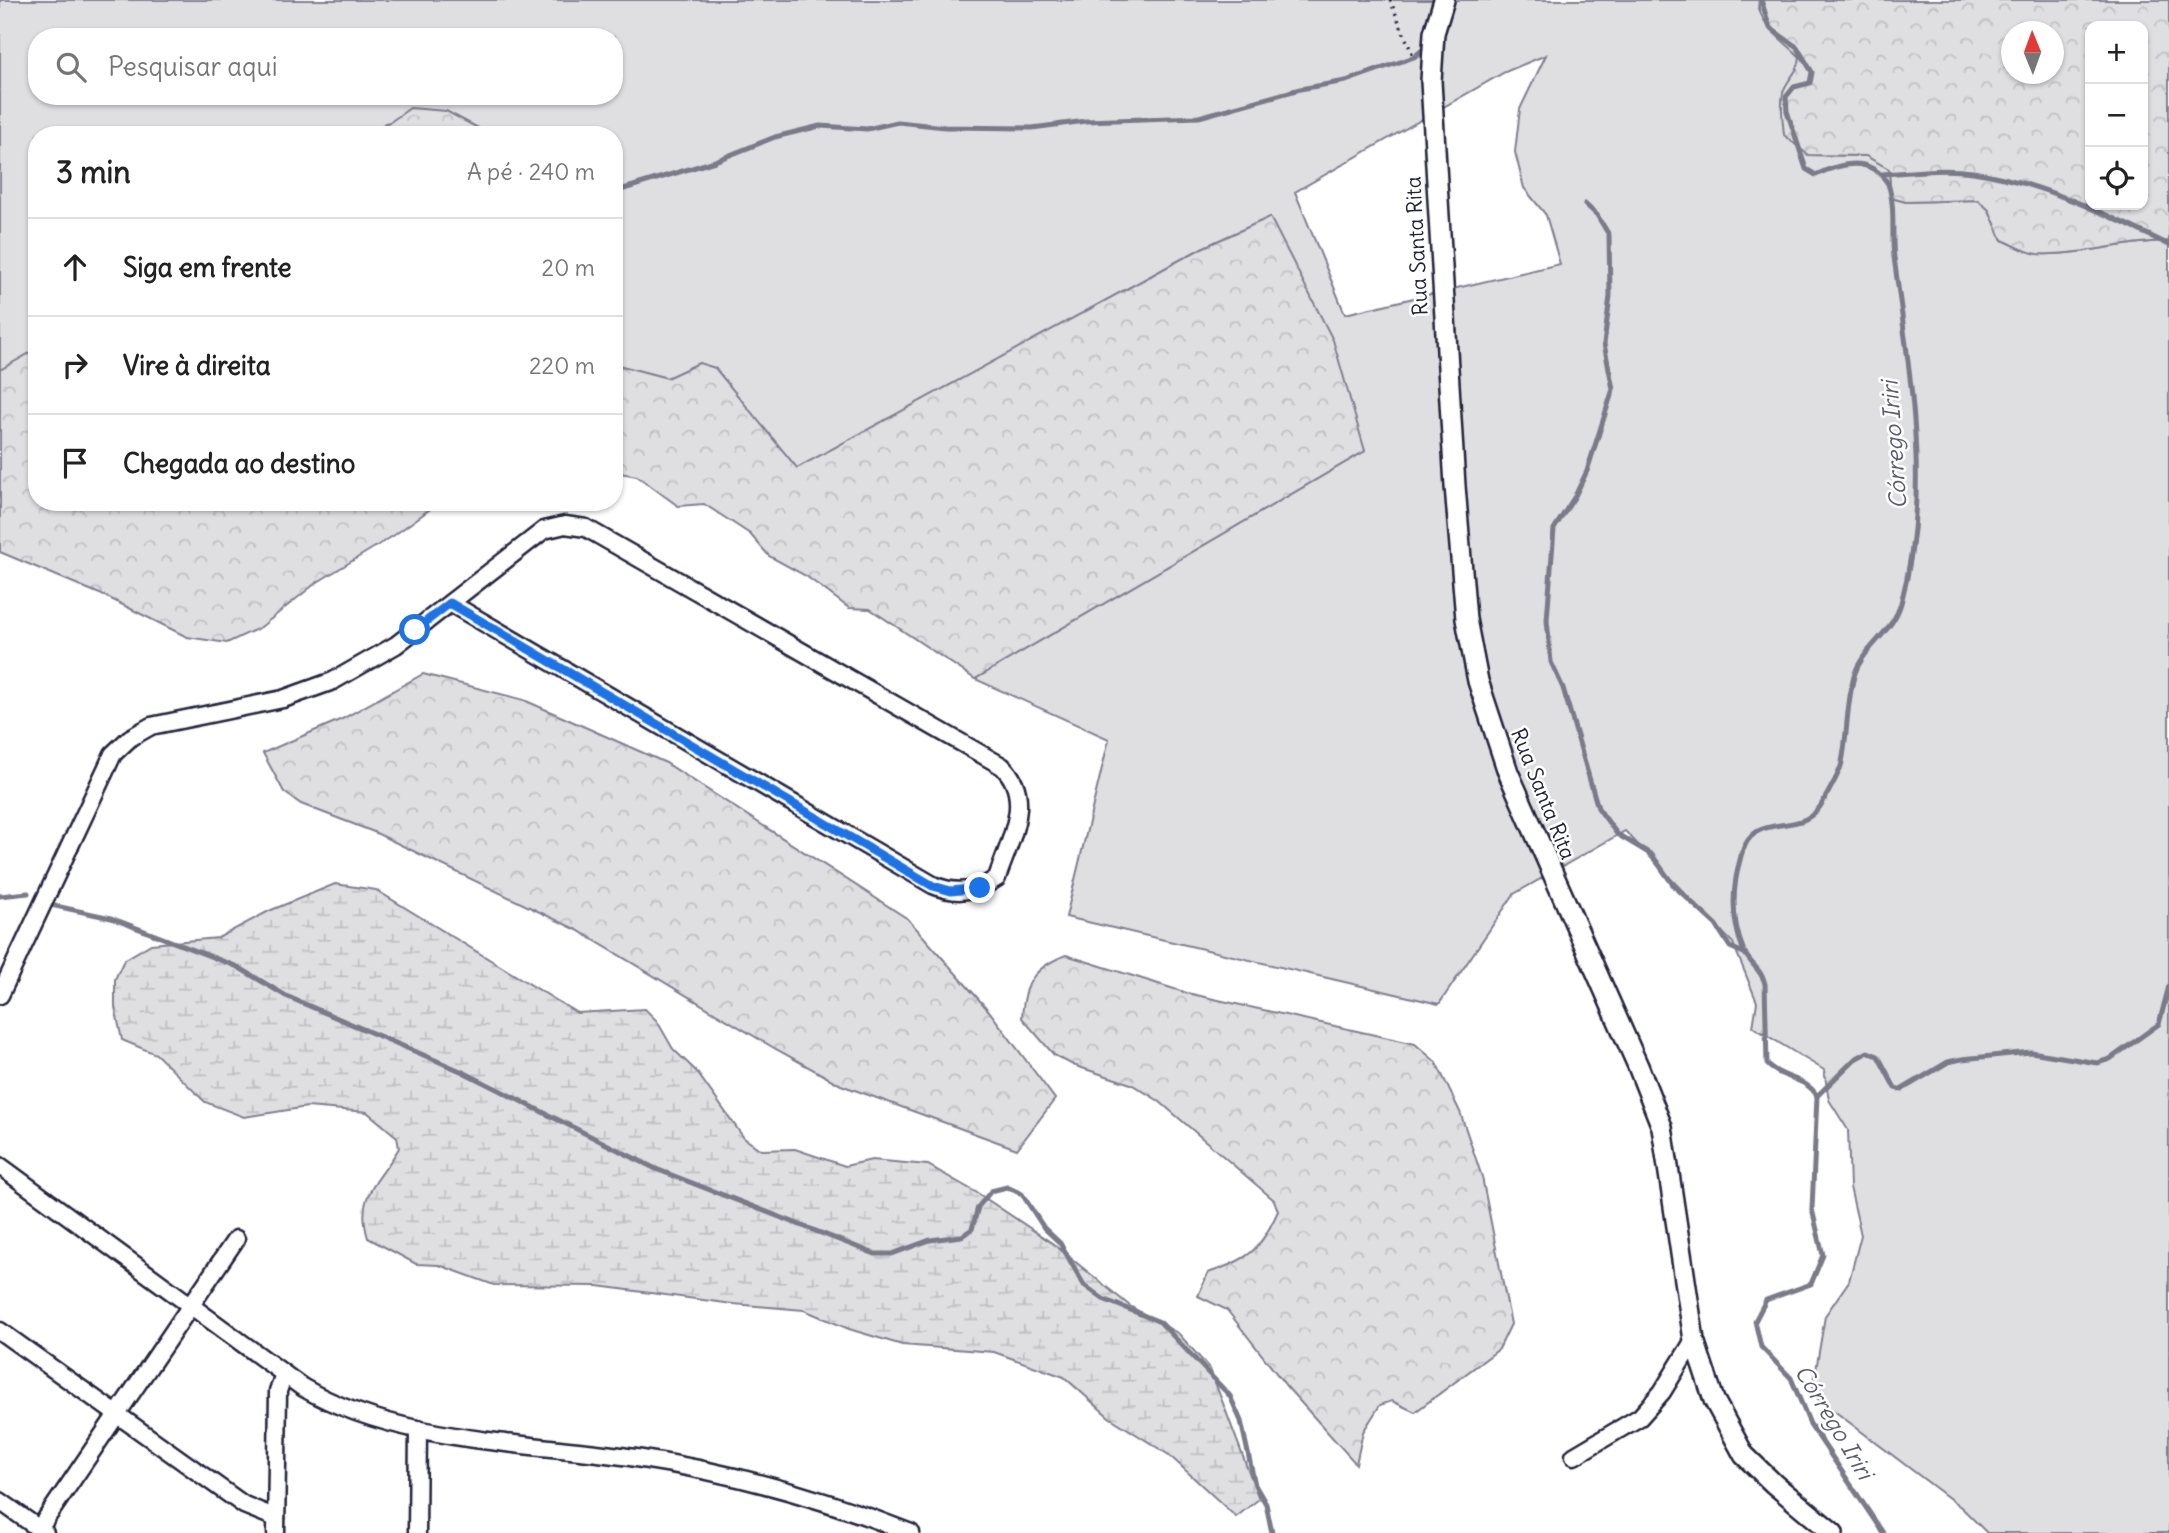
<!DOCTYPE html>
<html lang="pt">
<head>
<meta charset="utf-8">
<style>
  body { margin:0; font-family:Delius,sans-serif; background:#f2f2f2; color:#222 }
  .controls { position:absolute; right:21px; top:21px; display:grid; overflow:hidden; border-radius:14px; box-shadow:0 2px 5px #0004 }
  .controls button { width:63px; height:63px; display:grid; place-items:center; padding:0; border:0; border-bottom:2px solid #e0e0e0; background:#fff; color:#222; font:35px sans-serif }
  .compass { position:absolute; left:2001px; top:21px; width:63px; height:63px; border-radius:50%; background:#fff; box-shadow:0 2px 5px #0004; rotate:359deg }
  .stop { position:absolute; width:21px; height:21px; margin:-16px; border:5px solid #1a73e8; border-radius:50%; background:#fff }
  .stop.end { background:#1a73e8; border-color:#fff; box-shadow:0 2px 7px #0008 }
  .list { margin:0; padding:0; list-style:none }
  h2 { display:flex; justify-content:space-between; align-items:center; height:91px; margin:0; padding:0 28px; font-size:30px }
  h2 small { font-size:23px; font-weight:400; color:#767676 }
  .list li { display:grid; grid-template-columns:46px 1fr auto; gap:21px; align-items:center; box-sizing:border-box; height:98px; padding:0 28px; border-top:2px solid #e0e0e0 }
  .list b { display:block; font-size:26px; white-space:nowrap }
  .list em { font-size:23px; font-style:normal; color:#767676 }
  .icon { flex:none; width:38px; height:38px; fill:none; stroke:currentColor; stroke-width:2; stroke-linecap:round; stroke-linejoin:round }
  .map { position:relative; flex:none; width:2169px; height:1533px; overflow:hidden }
  .search { position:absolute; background:#fff; box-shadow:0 2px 5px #0004; left:28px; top:28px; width:595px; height:77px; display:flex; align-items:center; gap:18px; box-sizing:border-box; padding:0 24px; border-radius:28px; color:#767676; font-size:26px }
  .panel { position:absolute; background:#fff; box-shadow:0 2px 5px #0004; left:28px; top:126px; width:595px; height:385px; border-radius:28px }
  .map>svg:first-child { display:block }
</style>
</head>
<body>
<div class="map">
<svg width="2169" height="1533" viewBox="0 0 2169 1533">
  <defs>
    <pattern id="forest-crowns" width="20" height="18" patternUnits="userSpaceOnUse" patternTransform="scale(1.75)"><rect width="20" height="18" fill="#dfdfe2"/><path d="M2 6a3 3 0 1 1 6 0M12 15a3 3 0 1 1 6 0" fill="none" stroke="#bfbfc3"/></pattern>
    <pattern id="wetland-marsh" width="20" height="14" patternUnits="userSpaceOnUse" patternTransform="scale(1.75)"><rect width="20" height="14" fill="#dfdfe2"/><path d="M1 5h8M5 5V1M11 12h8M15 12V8" fill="none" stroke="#bfbfc3"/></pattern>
  </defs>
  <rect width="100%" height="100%" fill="#fff"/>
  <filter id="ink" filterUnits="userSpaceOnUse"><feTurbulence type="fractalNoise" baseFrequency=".0143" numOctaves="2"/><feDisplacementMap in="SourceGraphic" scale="14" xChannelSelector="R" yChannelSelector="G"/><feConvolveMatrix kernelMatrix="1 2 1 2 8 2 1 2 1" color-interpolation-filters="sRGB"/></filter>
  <g filter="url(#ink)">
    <path fill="#dfdfe2" stroke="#80808e" stroke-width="2" fill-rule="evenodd" d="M0,0h1759l-1,9 42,48 -1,13 -16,21 25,64 58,1 23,13 2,29 15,4 72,-2 11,10 13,30c11,4 24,13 36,14 44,2 87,-13 131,-13v1292h-182l-25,-25 -150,-114 13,-78 24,-35 12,-46 -11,-48 -2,-57 -19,-30 -5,-30 -71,-43 4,-25 -24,-59 -108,-112 -111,63 -75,110 -373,-87 43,-178 -134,-60 390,-228 -95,-234 -68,31 -405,221 -82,-101 -16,-5 -32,15 -53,-14v-229h-123l-45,-24 -61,12 -13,12h-335v214l-37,21zM37,37h577v59h-577zM1546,55l-26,54 -5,43 9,36 22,27 14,49 -215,50 -50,-122 210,-120z"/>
    <g fill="url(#forest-crowns)" stroke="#80808e" stroke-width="2" fill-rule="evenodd">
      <path d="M1759,0h410v241c-44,0 -87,15 -131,13 -12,-1 -25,-10 -36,-14l-13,-30 -11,-10 -72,2 -15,-4 -2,-29 -23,-13 -58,-1 -24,-20c-1,-13 -4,-29 -1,-42 3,-14 16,-20 17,-36 -15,-16 -44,-33 -41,-57zM2143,26v179h-53v-179zM2011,32h43v42h-43z"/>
      <polygon points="410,108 446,111 491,135 372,135"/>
      <polygon points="1270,217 1333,340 1365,451 975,679 870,609 849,608 806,576 769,556 750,534 704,504 678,506 637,476 614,472 614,364 667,378 699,363 715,368 797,468 1202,248"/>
      <polygon points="37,349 37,502 440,502 393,536 316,583 261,627 227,643 187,637 107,597 0,552 0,370"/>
      <polygon points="423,674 524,700 666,763 908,919 989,1011 1055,1099 1017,1149 841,1085 774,1048 577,930 374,832 301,804 284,792 263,753 342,719"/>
      <path d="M1066,955l121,38 228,51 21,18 24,50 22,65 29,147 -12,25 -84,63 -23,-11 -12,4 -17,27 -7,32 -69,-77 -60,-77 -29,-14 10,-23c41,-14 52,-22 70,-62l-4,-11 -115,-99 -28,-17 -58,-19 -19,-10 -32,-37c2,-35 11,-50 44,-63z"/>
    </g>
    <path fill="url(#wetland-marsh)" stroke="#80808e" stroke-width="2" d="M335,884l41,6 201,123 68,-4 12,12 16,28 23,22 48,67 17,12 34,-1 50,17 27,-6 56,5 51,29 73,49 78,63 49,28 31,35 49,130 -23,18 -67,-62 -60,-38 -45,-40 -70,-25 -92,-7 -53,-16 -45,-19 -71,-6 -135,-18 -104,-1 -55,-20 -23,-1 -48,-26c-13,-44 10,-54 31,-90l-2,-11 -30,-25 -60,-5 -63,10 -39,-15 -49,-48 -34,-14 -7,-33v-28l9,-19 27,-16 67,-6 51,-27z"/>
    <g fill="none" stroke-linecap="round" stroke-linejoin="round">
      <g stroke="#7a7a88" stroke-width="5">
        <path d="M1761,0l9,28 27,19 15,25 -2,11 -16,4 -8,10 1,14 19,58 10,6c26,-13 55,-19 72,9 8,23 3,49 6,73 15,114 38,233 7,346 -8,29 -37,44 -46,70 -9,29 -7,60 -13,89 -1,9 -13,29 -18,38 -21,43 -70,5 -83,56 -9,31 -10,63 2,93 4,13 19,20 22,35l2,80c13,15 40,13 50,32l-5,113 11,46 -12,29 -45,16 -11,21 6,26 30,31 19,46 73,109"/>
        <path d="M1882,174c30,-2 61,-6 91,-2 68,10 135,43 196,73"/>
        <polyline points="614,192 715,161 775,137 820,126 867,129 898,122 945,127 1032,128 1086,121 1199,117 1300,89 1346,81 1414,57 1428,45"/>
        <polyline points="1585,204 1597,215 1609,235 1610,296 1604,344 1613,389 1587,471 1575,496 1554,529 1547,620 1551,662 1563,688 1598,808 1617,834 1652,855 1674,886 1716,925 1730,947 1746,954"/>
        <polyline points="0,896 28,893"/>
        <polyline points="51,905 111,918 238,967 286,996 463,1072 656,1169 875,1254 892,1254 930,1240 962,1236 972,1229 978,1207 991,1191 1007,1187 1022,1194 1044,1228 1060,1243 1084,1285 1103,1299 1160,1322 1230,1396 1241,1421 1255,1485 1266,1504 1272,1533"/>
        <polyline points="1817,1096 1855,1059 1868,1052 1878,1056 1895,1088 1901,1090 1948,1062 1962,1059 2031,1052 2097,1063 2110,1059 2159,1024 2169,986"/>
      </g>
      <defs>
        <g id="minor">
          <path d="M0,995l113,-241 17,-16 21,-12 132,-27 50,-18 63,-36 148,-115 21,-5 21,3 416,238c33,31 7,76 -5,112 -20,14 -41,17 -64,7l-483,-282"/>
          <path d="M0,1166l302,221c95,56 225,55 334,71 94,14 187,40 275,75"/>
          <polyline points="0,1331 244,1505 276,1518"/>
          <polyline points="1574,1456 1640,1417 1662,1392 1694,1340"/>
          <polyline points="0,1501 45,1533"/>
          <polyline points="39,1529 236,1239"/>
          <polyline points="276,1533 278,1391 284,1374"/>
          <polyline points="417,1533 418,1429"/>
        </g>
        <polyline id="tertiary" points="1444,0 1434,33 1431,81 1455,486 1466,619 1478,681 1508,772 1638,1066 1662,1127 1694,1340 1714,1400 1744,1455 1774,1484 1833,1533"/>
      </defs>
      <use href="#minor" stroke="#22223b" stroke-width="21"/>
      <use href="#tertiary" stroke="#22223b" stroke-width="24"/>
      <polyline stroke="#22223b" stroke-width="3.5" stroke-dasharray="2 5" stroke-linecap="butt" points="1390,0 1414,58"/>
      <use href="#minor" stroke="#fff" stroke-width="16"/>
      <use href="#tertiary" stroke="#fff" stroke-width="19"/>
    </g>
  </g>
  <g fill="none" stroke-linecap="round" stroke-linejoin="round" filter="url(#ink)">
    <polyline stroke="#1a73e8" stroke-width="9" points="415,630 450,603 933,886 951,891 980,888"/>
  </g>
  <g text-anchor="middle" stroke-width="5" stroke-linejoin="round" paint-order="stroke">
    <g font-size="21" fill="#22223b" stroke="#fff">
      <text transform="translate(1417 246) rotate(-93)" y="7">Rua Santa Rita</text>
      <text transform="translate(1543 794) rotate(68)" y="7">Rua Santa Rita</text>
    </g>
    <g font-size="23" font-style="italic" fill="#5c5c6f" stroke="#fff">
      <text transform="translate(1894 445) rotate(-94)" y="8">Córrego Iriri</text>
      <text transform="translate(1834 1422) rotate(59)" y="8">Córrego Iriri</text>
    </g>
  </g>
</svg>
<div class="controls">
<button>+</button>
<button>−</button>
<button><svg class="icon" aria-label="locate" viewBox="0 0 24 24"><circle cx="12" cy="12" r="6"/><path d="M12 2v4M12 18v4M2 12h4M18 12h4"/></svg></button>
</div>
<svg class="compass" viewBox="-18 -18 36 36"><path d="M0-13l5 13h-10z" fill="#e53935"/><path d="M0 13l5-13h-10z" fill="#767676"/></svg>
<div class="stop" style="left:415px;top:630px"></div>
<div class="stop end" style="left:980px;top:888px"></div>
<div class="search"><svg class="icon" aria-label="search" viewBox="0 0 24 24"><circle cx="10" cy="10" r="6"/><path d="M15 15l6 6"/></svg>Pesquisar aqui</div>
<section class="panel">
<h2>3 min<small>A pé · 240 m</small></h2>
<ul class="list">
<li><svg class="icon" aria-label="ahead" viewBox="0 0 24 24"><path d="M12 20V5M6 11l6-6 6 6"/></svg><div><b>Siga em frente</b></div><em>20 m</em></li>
<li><svg class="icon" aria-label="right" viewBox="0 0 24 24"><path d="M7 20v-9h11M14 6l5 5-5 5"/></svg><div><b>Vire à direita</b></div><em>220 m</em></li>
<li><svg class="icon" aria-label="arrive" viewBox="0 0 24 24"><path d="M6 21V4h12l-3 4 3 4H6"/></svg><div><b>Chegada ao destino</b></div></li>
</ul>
</section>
</div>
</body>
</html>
